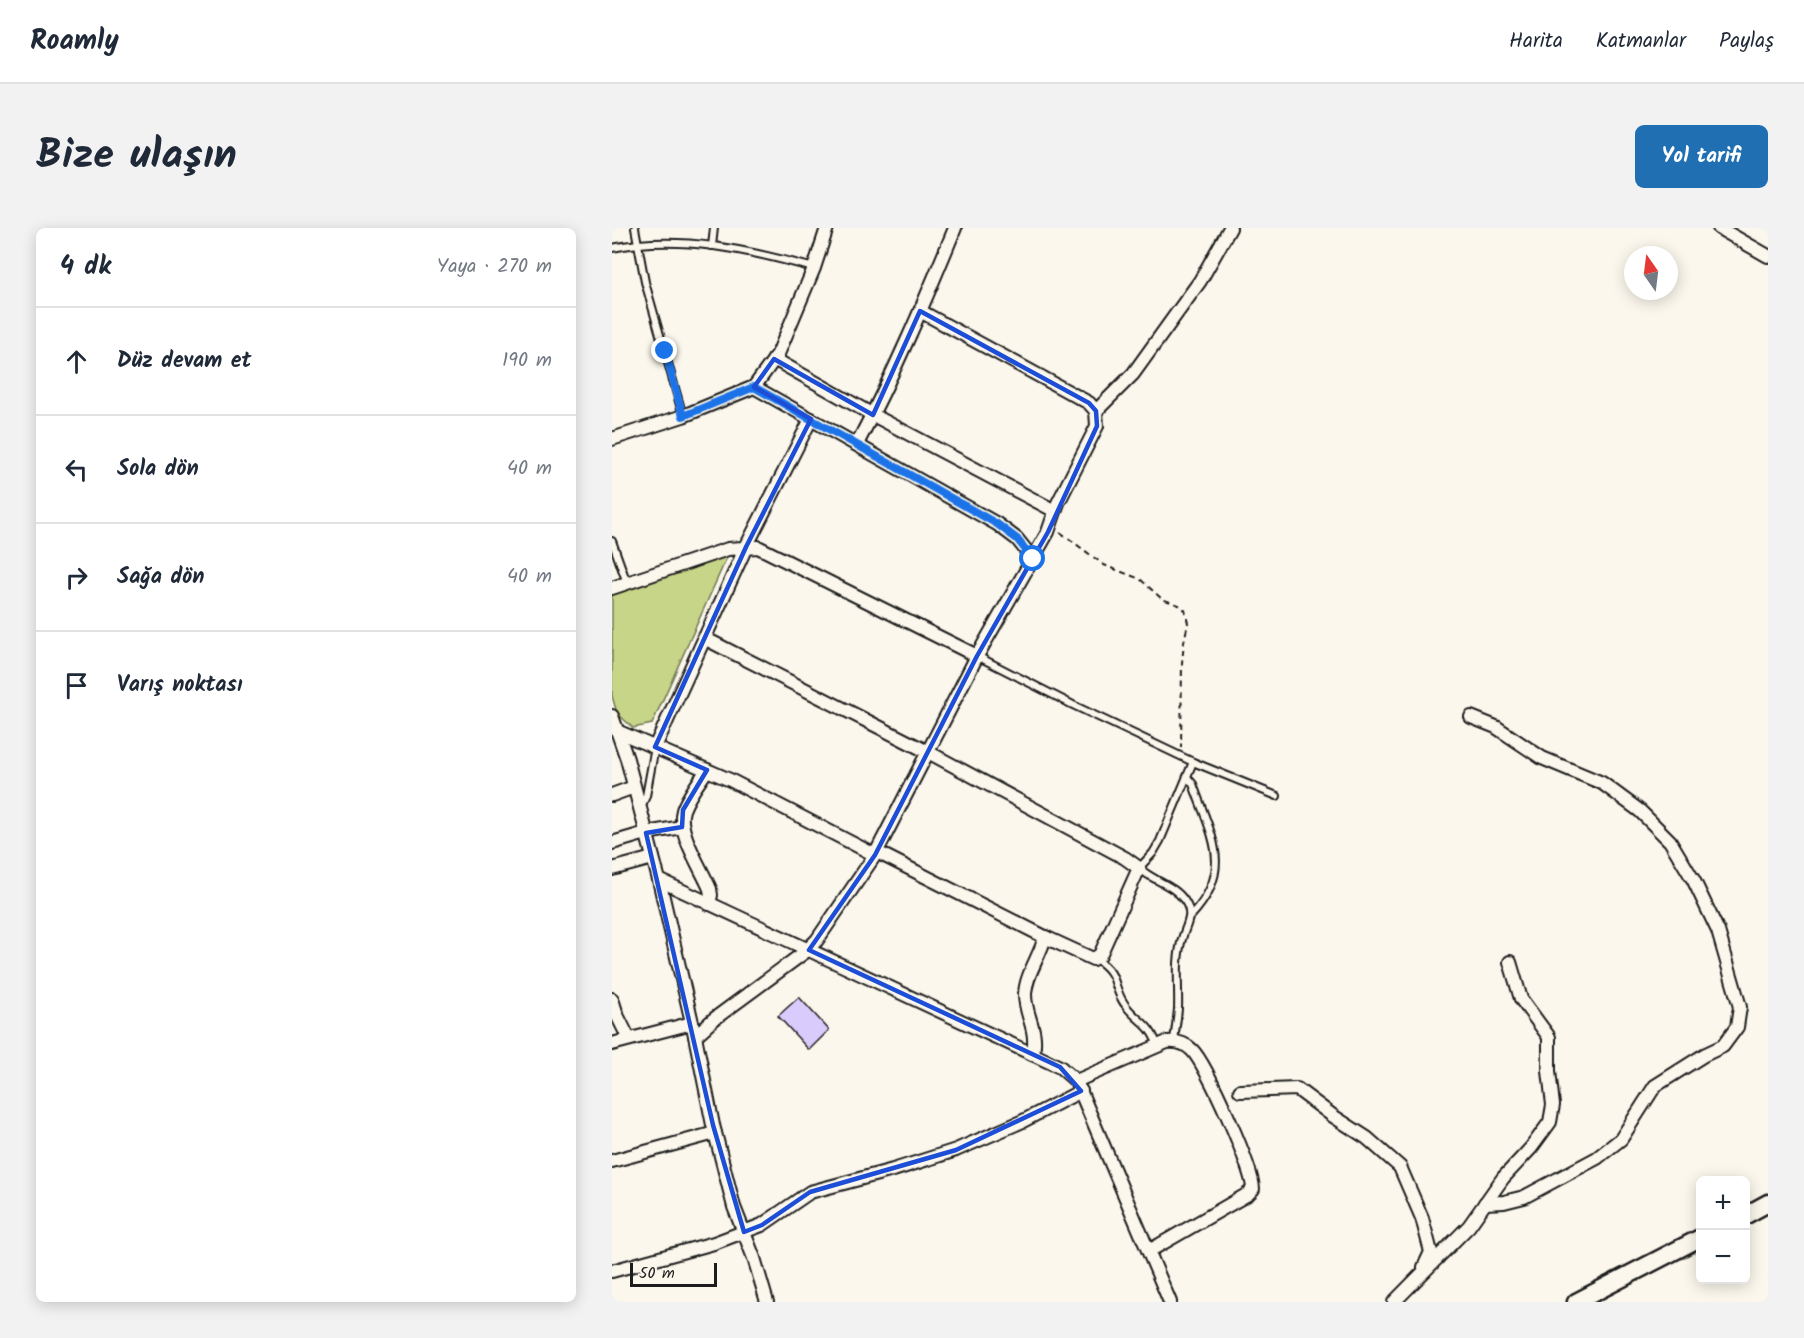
<!DOCTYPE html>
<html lang="tr">
<head>
<meta charset="utf-8">
<style>
  body { margin:0; font-family:Kalam,sans-serif; background:#f2f2f3; color:#1f2937 }
  .controls { position:absolute; right:18px; bottom:18px; display:grid; overflow:hidden; border-radius:9px; box-shadow:0 3px 15px #0003 }
  .controls button { width:54px; height:54px; display:grid; place-items:center; padding:0; border:0; border-bottom:2px solid #e0e1e3; background:#fff; color:#1f2937; font:30px sans-serif }
  .compass { position:absolute; left:1012px; top:18px; width:54px; height:54px; border-radius:50%; background:#fff; box-shadow:0 3px 15px #0003; rotate:346deg }
  .scale { position:absolute; left:18px; bottom:15px; width:87px; box-sizing:border-box; padding-left:6px; border:3px solid #1c1c1c; border-top:0; font-size:16px; line-height:21px; white-space:nowrap; color:#1c1c1c; -webkit-text-stroke:4px #fbf7ec; paint-order:stroke }
  .stop { position:absolute; width:18px; height:18px; margin:-14px; border:4px solid #1a73e8; border-radius:50%; background:#fff }
  .stop.end { background:#1a73e8; border-color:#fff; box-shadow:0 2px 6px #0008 }
  .list { margin:0; padding:0; list-style:none }
  h2 { display:flex; justify-content:space-between; align-items:center; height:78px; margin:0; padding:0 24px; font-size:26px }
  h2 small { font-size:20px; font-weight:400; color:#747a83 }
  .list li { display:grid; grid-template-columns:39px 1fr auto; gap:18px; align-items:center; box-sizing:border-box; height:108px; padding:0 24px; border-top:2px solid #e0e1e3 }
  .list b { display:block; font-size:22px; white-space:nowrap }
  .list em { font-size:20px; font-style:normal; color:#747a83 }
  .icon { flex:none; width:33px; height:33px; fill:none; stroke:currentColor; stroke-width:2; stroke-linecap:round; stroke-linejoin:round }
  .map { position:relative; flex:none; width:1156px; height:1074px; overflow:hidden; border-radius:9px }
  header { display:flex; align-items:center; gap:36px; box-sizing:border-box; height:84px; padding:0 30px; background:#fff; border-bottom:2px solid #e0e1e3 }
  header strong { font-size:28px }
  nav { display:flex; gap:33px; margin-inline-start:auto; font-size:21px }
  .intro { display:flex; align-items:center; justify-content:space-between; box-sizing:border-box; height:144px; padding:0 36px }
  h1 { margin:0; font-size:42px }
  .button { padding:15px 27px; border-radius:9px; background:#1f6fb2; color:#fff; font-size:21px; font-weight:700 }
  main { display:flex; gap:36px; padding:0 36px }
  aside { flex:1; background:#fff; border-radius:9px; box-shadow:0 3px 15px #0003 }
  .map>svg:first-child { display:block }
</style>
</head>
<body>
<header>
<strong>Roamly</strong>
<nav><a>Harita</a><a>Katmanlar</a><a>Paylaş</a></nav>
</header>
<div class="intro"><h1>Bize ulaşın</h1><a class="button">Yol tarifi</a></div>
<main>
<aside>
<h2>4 dk<small>Yaya · 270 m</small></h2>
<ul class="list">
<li><svg class="icon" aria-label="ahead" viewBox="0 0 24 24"><path d="M12 20V5M6 11l6-6 6 6"/></svg><div><b>Düz devam et</b></div><em>190 m</em></li>
<li><svg class="icon" aria-label="left" viewBox="0 0 24 24"><path d="M17 20v-9H6M10 6l-5 5 5 5"/></svg><div><b>Sola dön</b></div><em>40 m</em></li>
<li><svg class="icon" aria-label="right" viewBox="0 0 24 24"><path d="M7 20v-9h11M14 6l5 5-5 5"/></svg><div><b>Sağa dön</b></div><em>40 m</em></li>
<li><svg class="icon" aria-label="arrive" viewBox="0 0 24 24"><path d="M6 21V4h12l-3 4 3 4H6"/></svg><div><b>Varış noktası</b></div></li>
</ul>
</aside>
<div class="map">
<svg width="1156" height="1074" viewBox="0 0 1156 1074">
  <rect width="100%" height="100%" fill="#fbf7ec"/>
  <filter id="ink" filterUnits="userSpaceOnUse"><feTurbulence type="fractalNoise" baseFrequency=".0167" numOctaves="2"/><feDisplacementMap in="SourceGraphic" scale="12" xChannelSelector="R" yChannelSelector="G"/><feConvolveMatrix kernelMatrix="1 2 1 2 8 2 1 2 1" color-interpolation-filters="sRGB"/></filter>
  <g filter="url(#ink)">
    <polygon fill="#c7d589" stroke="#727852" stroke-width="1.5" points="108,320 115,329 40,496 21,500 5,485 0,468 0,363"/>
    <polygon fill="#dacbfd" stroke="#1c1c1c" stroke-width="1.5" points="187,769 217,802 197,822 166,788"/>
    <g fill="none" stroke-linecap="round" stroke-linejoin="round">
      <defs>
        <g id="lane">
          <polyline points="23,0 33,54 71,188"/>
          <polyline points="100,18 102,0"/>
          <path d="M0,20c67,-14 137,2 202,20"/>
          <polyline points="0,313 15,355"/>
          <polyline points="365,428 461,477 581,534 665,568"/>
          <path d="M575,549l6,7c18,52 42,85 -2,132"/>
          <polyline points="27,578 31,575 34,568 43,519"/>
          <path d="M484,731c25,16 15,28 30,47 13,17 23,16 32,40"/>
          <path d="M562,814c1,-11 3,-22 4,-33 1,-23 -3,-47 4,-70 4,-15 13,-24 2,-39 -10,-15 -31,-19 -45,-32l14,-15 7,-12 33,-79"/>
        </g>
        <g id="street">
          <polyline points="1107,0 1156,28"/>
          <polyline points="162,131 261,187 443,283"/>
          <polyline points="142,159 385,296 405,311 421,331"/>
          <polyline points="484,183 521,146 588,53 618,0"/>
          <polyline points="0,211 71,188 142,159 166,126 202,40 215,0"/>
          <path d="M245,216c37,-70 68,-143 98,-216"/>
          <polyline points="0,360 116,321 146,319 365,428"/>
          <polyline points="92,410 316,524 513,630 527,640 488,727 481,731 433,709"/>
          <polyline points="0,488 15,531 47,652 82,803 101,897 122,979 142,1030 155,1074"/>
          <polyline points="859,489 884,499 930,530 990,555 1028,583 1058,613 1082,653 1106,703 1128,779 1125,799 1111,818 1092,827 1043,858 1009,911 985,930 912,969 892,974 873,975"/>
          <polyline points="5,503 118,552 263,627"/>
          <polyline points="43,519 134,319 199,191"/>
          <path d="M95,542c-8,12 -19,26 -24,40 -7,21 19,59 27,79l1,6 -2,9"/>
          <polyline points="0,567 22,559"/>
          <polyline points="0,615 34,605 70,599"/>
          <path d="M265,624l168,85c-5,19 -19,37 -20,57 0,23 13,33 8,60"/>
          <polyline points="0,641 41,630"/>
          <polyline points="47,652 448,839 464,853 558,1074"/>
          <polyline points="0,771 5,787 17,811"/>
          <polyline points="83,808 102,791 193,724 205,712 263,627 365,428 436,304 446,275 485,198 484,183 477,175 308,83"/>
          <polyline points="0,816 80,795"/>
          <path d="M464,853l91,-39c10,-1 18,1 25,8 15,15 61,119 61,139l-5,5 -99,57"/>
          <polyline points="628,863 685,861 721,888 755,910 788,939 810,990 819,1024 812,1039"/>
          <polyline points="0,933 103,905"/>
          <polyline points="0,1043 102,1015 150,997 198,964 281,942 344,922 411,893 469,863"/>
          <polyline points="782,1074 857,998 891,950 919,920 938,894 941,877 937,843 937,809 909,771 898,734"/>
        </g>
        <g id="secondary">
          <polyline points="1134,987 1156,975"/>
          <polyline points="964,1074 1088,1010"/>
        </g>
      </defs>
      <use href="#lane" stroke="#1c1c1c" stroke-width="10"/>
      <use href="#street" stroke="#1c1c1c" stroke-width="16"/>
      <use href="#secondary" stroke="#1c1c1c" stroke-width="21"/>
      <polyline stroke="#1c1c1c" stroke-width="2" stroke-dasharray="6 4.5" stroke-linecap="butt" points="448,304 492,337 528,351 550,371 567,377 573,382 576,395 572,414 570,435 569,519"/>
      <use href="#lane" stroke="#fbf7ec" stroke-width="6"/>
      <use href="#street" stroke="#fbf7ec" stroke-width="12"/>
      <use href="#secondary" stroke="#fbf7ec" stroke-width="16"/>
    </g>
  </g>
  <g fill="none" stroke-linecap="round" stroke-linejoin="round" filter="url(#ink)">
    <polyline stroke="#1a73e8" stroke-width="8" points="53,123 71,188 142,159 385,296 405,311 421,331"/>
  </g>
  <path fill="none" stroke="#1d4ed8" stroke-width="4.5" stroke-linejoin="round" d="M308,83l169,92 7,8 1,15 -49,106 -71,124 -102,199 -66,95 251,117 21,24 -125,59 -146,42 -48,33 -18,7 -31,-107 -67,-292 36,-6 1,-17 24,-40 -52,-23 91,-200 65,-128 -57,-32 20,-28 99,56z"/>
</svg>
<div class="controls">
<button>+</button>
<button>−</button>
</div>
<svg class="compass" viewBox="-18 -18 36 36"><path d="M0-13l5 13h-10z" fill="#e53935"/><path d="M0 13l5-13h-10z" fill="#747a83"/></svg>
<div class="scale">50 m</div>
<div class="stop" style="left:421px;top:331px"></div>
<div class="stop end" style="left:53px;top:123px"></div>
</div>
</main>
</body>
</html>
